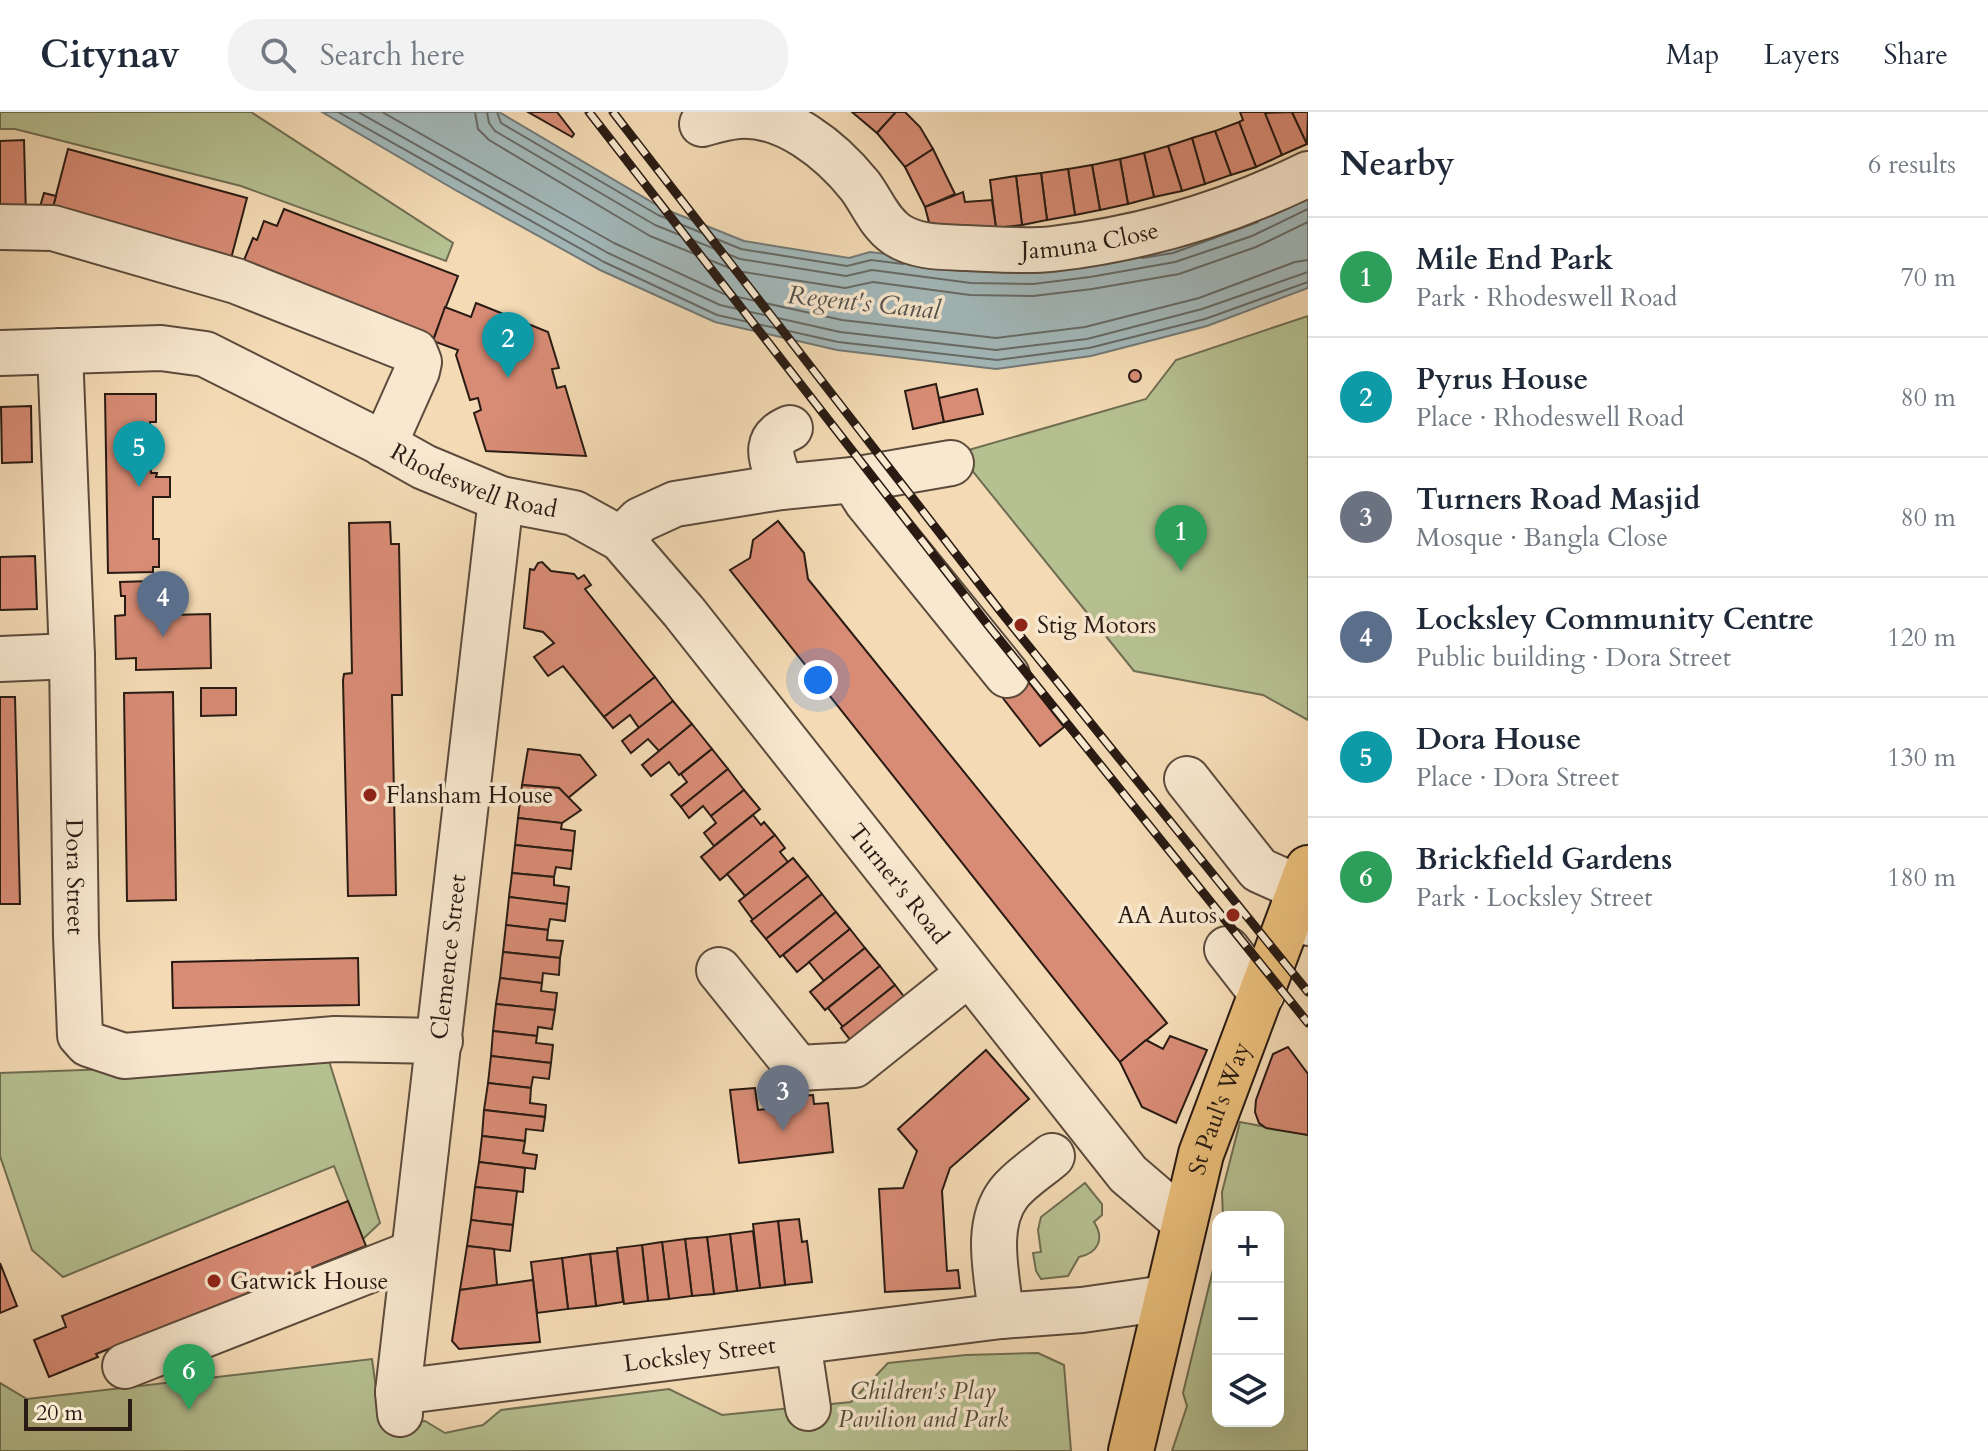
<!DOCTYPE html>
<html lang="en">
<head>
<meta charset="utf-8">
<style>
  body { margin:0; font-family:Cardo,serif; background:#f2f2f3; color:#1f2937 }
  .controls { position:absolute; right:24px; bottom:24px; display:grid; overflow:hidden; border-radius:16px; box-shadow:0 8px 32px #0002 }
  .controls button { width:72px; height:72px; display:grid; place-items:center; padding:0; border:0; border-bottom:2px solid #e0e1e3; background:#fff; color:#1f2937; font:40px sans-serif }
  .scale { position:absolute; left:24px; bottom:20px; width:108px; box-sizing:border-box; padding-left:8px; border:4px solid #291b13; border-top:0; font-size:22px; line-height:28px; white-space:nowrap; color:#291b13; -webkit-text-stroke:6px #f8e8cf; paint-order:stroke }
  .you { position:absolute; left:818px; top:568px; width:28px; height:28px; margin:-20px; border:6px solid #fff; border-radius:50%; background:#1a73e8; box-shadow:0 0 0 12px #1a73e833 }
  .badge { display:grid; place-items:center; width:52px; height:52px; border-radius:50%; background:#8f2418; color:#fff; font-size:26px; font-weight:700 }
  .pin { position:absolute; translate:-50% -66px; filter:drop-shadow(0 2px 4px #0008) }
  .pin::after { content:''; position:absolute; top:42px; width:28px; height:24px; background:inherit; clip-path:polygon(0 0,100% 0,50% 100%) }
  .list { margin:0; padding:0; list-style:none }
  h2 { display:flex; justify-content:space-between; align-items:center; height:104px; margin:0; padding:0 32px; font-size:34px }
  h2 small { font-size:26px; font-weight:400; color:#747a83 }
  .list li { display:grid; grid-template-columns:52px 1fr auto; gap:24px; align-items:center; box-sizing:border-box; height:120px; padding:0 32px; border-top:2px solid #e0e1e3 }
  .list b { display:block; font-size:30px; white-space:nowrap }
  .list p { margin:0; font-size:26px; white-space:nowrap; color:#747a83 }
  .list em { font-size:26px; font-style:normal; color:#747a83 }
  .icon { flex:none; width:44px; height:44px; fill:none; stroke:currentColor; stroke-width:2; stroke-linecap:round; stroke-linejoin:round }
  .map { position:relative; flex:none; width:1308px; height:1339px; overflow:hidden }
  header { display:flex; align-items:center; gap:48px; box-sizing:border-box; height:112px; padding:0 40px; background:#fff; border-bottom:2px solid #e0e1e3 }
  header strong { font-size:38px }
  nav { display:flex; gap:44px; margin-inline-start:auto; font-size:28px }
  .search { width:560px; height:72px; background:#f2f2f3; display:flex; align-items:center; gap:20px; box-sizing:border-box; padding:0 28px; border-radius:32px; color:#747a83; font-size:30px }
  main { display:flex }
  aside { flex:1; background:#fff }
  .map>svg:first-child { display:block }
</style>
</head>
<body>
<header>
<strong>Citynav</strong>
<div class="search"><svg class="icon" aria-label="search" viewBox="0 0 24 24"><circle cx="10" cy="10" r="6"/><path d="M15 15l6 6"/></svg>Search here</div>
<nav><a>Map</a><a>Layers</a><a>Share</a></nav>
</header>
<main>
<div class="map">
<svg width="1308" height="1339" viewBox="0 0 1308 1339">
  <rect width="100%" height="100%" fill="#f4dbb5"/>
  <filter id="stains"><feTurbulence type="fractalNoise" baseFrequency=".0025" numOctaves="4"/><feColorMatrix values="0 0 0 0 .2 0 0 0 0 .09 0 0 0 0 .02 0 0 0 .5 -.17"/></filter>
  <radialGradient id="worn" r=".72"><stop offset=".6" stop-color="#630" stop-opacity="0"/><stop offset="1" stop-color="#630" stop-opacity=".3"/></radialGradient>
  <g fill="#b6c192" stroke="#706e52" stroke-width="2">
    <polygon points="0,0 251,0 453,131 446,149 241,74 15,17 0,17"/>
    <polygon points="1308,204 1308,608 1263,583 1134,559 958,341 1146,287 1176,248"/>
    <polygon points="329,949 380,1111 363,1127 334,1054 63,1165 32,1138 0,1044 0,961"/>
    <polygon points="1240,1010 1308,1023 1308,1339 1172,1339 1187,1294 1183,1281 1218,1137 1218,1309 1278,1309 1278,1105 1223,1105 1222,1080"/>
    <path d="M1085,1071l17,21v11l-8,7c11,17 4,31 -15,35l-11,19 -27,3 -5,-8 -3,-18 8,-1 -3,-22 3,-13z"/>
    <polygon points="1038,1241 1064,1253 1071,1339 0,1339 0,1271 27,1287 372,1247 381,1313 425,1309 445,1321 483,1313 501,1298 669,1277 722,1303 851,1290 888,1251 966,1243"/>
  </g>
  <polygon fill="#a2b8ba" stroke="#727977" stroke-width="2" points="322,0 499,0 662,96 744,129 849,146 870,140 972,153 1308,77 1308,176 1207,214 1091,244 996,257 837,238 715,210 600,158 457,79"/>
  <g fill="none" stroke-linecap="round" stroke-linejoin="round">
    <g stroke="#666a66" stroke-width="2">
      <polyline points="338,0 604,150 717,203 838,230 997,248 1089,236 1205,207 1308,170"/>
      <polyline points="358,0 608,141 720,193 840,220 996,238 1087,227 1202,197 1308,160"/>
      <polyline points="382,0 614,131 724,182 842,208 996,226 1085,215 1199,186 1295,150 1308,148"/>
      <polyline points="475,0 478,17 489,28 650,124 737,159 845,176 873,170 970,183 1033,184 1092,177 1179,162 1256,135 1308,110"/>
      <polyline points="487,0 489,11 495,19 655,113 740,147 846,164 872,158 971,171 1033,172 1090,165 1175,150 1252,124 1308,97"/>
      <polyline points="497,0 501,11 658,103 741,137 847,154 871,148 903,152"/>
      <polyline points="1142,146 1173,141 1258,110"/>
    </g>
  </g>
  <g fill="#d88c75" stroke="#291b13" stroke-width="2">
    <polygon points="528,0 557,0 574,22 572,25"/>
    <polygon points="852,0 896,0 877,21"/>
    <polygon points="896,0 905,0 920,15 933,37 905,55 877,21"/>
    <polygon points="1240,0 1265,0 1282,43 1256,55 1239,10 1243,8"/>
    <polygon points="1292,0 1307,32 1282,43 1265,1"/>
    <polygon points="1292,0 1308,0 1307,32"/>
    <polygon points="1239,10 1256,55 1231,63 1215,19"/>
    <polygon points="1215,19 1231,63 1205,72 1192,26"/>
    <polygon points="1192,26 1205,72 1182,79 1168,34"/>
    <polygon points="24,28 26,105 0,106 0,29"/>
    <polygon points="1168,34 1182,79 1154,85 1144,41"/>
    <polygon points="68,37 247,86 228,158 49,110"/>
    <polygon points="933,37 955,82 925,95 905,55"/>
    <polygon points="1144,41 1154,85 1128,92 1120,47"/>
    <polygon points="1120,47 1128,92 1100,98 1092,53"/>
    <polygon points="1092,53 1100,98 1075,103 1068,57"/>
    <polygon points="1068,57 1075,103 1047,108 1041,61"/>
    <polygon points="1041,61 1047,108 1022,113 1016,64"/>
    <polygon points="1016,64 1022,113 996,116 990,68"/>
    <polygon points="963,80 965,90 992,88 996,116 931,118 925,95"/>
    <polygon points="44,81 56,84 49,110 39,98"/>
    <polygon points="284,97 458,164 429,238 238,163 253,126 257,128 264,109 277,114"/>
    <polygon points="476,191 548,220 559,256 552,257 557,276 565,274 586,344 486,339 474,301 481,298 478,286 470,288 456,243 458,238 433,229 445,195 471,205"/>
    <circle cx="1135" cy="264" r="6"/>
    <polygon points="936,272 944,310 913,317 905,279"/>
    <polygon points="977,277 983,302 944,310 939,286"/>
    <polygon points="105,282 156,282 156,310 150,310 151,361 157,361 156,365 170,365 170,385 153,385 153,427 159,427 159,455 153,455 153,460 108,461"/>
    <polygon points="31,294 32,350 2,351 1,295"/>
    <polygon points="778,409 804,441 808,467 1167,911 1120,950 730,458 750,446 753,428"/>
    <polygon points="390,410 391,432 399,432 402,583 392,583 396,783 348,784 343,568 344,562 352,561 349,411"/>
    <polygon points="35,444 37,497 0,498 0,445"/>
    <polygon points="542,450 551,459 574,462 578,467 584,463 591,473 585,477 655,565 604,605 563,554 548,564 534,545 554,531 543,520 524,516 530,457 534,458 538,451"/>
    <polygon points="152,469 152,484 169,483 170,503 210,502 211,556 136,558 136,546 116,547 115,504 125,503 125,484 121,484 120,470"/>
    <polygon points="1023,563 1064,615 1040,634 999,581"/>
    <polygon points="655,565 673,589 639,616 630,603 613,616 604,605"/>
    <polygon points="201,576 236,576 236,603 201,604"/>
    <polygon points="173,580 176,788 127,789 124,581"/>
    <polygon points="0,585 15,585 20,792 0,792"/>
    <polygon points="673,589 692,612 659,639 648,627 631,641 622,629"/>
    <polygon points="692,612 712,637 679,663 669,650 651,664 642,653"/>
    <polygon points="528,637 580,643 596,663 568,686 559,676 522,673"/>
    <polygon points="712,637 728,657 681,695 671,683 687,670 681,662"/>
    <polygon points="728,657 744,678 711,704 703,694 689,706 681,695"/>
    <polygon points="522,673 559,676 581,698 562,711 518,706"/>
    <polygon points="744,678 760,697 714,734 704,721 716,711 711,704"/>
    <polygon points="753,703 761,713 764,710 775,723 720,768 701,745"/>
    <polygon points="518,706 562,711 561,717 575,719 573,739 515,733"/>
    <polygon points="775,723 785,736 780,740 788,750 745,784 727,762"/>
    <polygon points="515,733 573,739 571,757 556,755 554,765 512,761"/>
    <polygon points="793,746 808,764 753,808 739,789"/>
    <polygon points="512,761 554,765 554,773 569,775 567,792 509,785"/>
    <polygon points="808,764 822,782 766,827 751,809"/>
    <polygon points="822,782 836,800 780,845 766,827"/>
    <polygon points="509,785 567,792 565,809 550,807 548,818 506,813"/>
    <polygon points="836,800 850,817 797,860 783,843"/>
    <polygon points="506,813 548,818 547,828 563,829 560,846 503,840"/>
    <polygon points="850,817 865,836 824,869 809,850"/>
    <polygon points="865,836 880,854 825,898 810,880"/>
    <polygon points="503,840 560,846 559,863 543,861 542,871 500,866"/>
    <polygon points="358,846 359,893 173,896 172,850"/>
    <polygon points="880,854 895,873 843,915 828,896"/>
    <polygon points="500,866 542,871 541,879 557,881 555,898 496,892"/>
    <polygon points="895,873 909,891 855,934 841,916"/>
    <polygon points="496,892 555,898 552,917 538,915 537,924 493,919"/>
    <polygon points="493,919 537,924 536,931 553,933 551,951 491,944"/>
    <polygon points="1170,924 1207,938 1176,1011 1142,995 1120,950 1146,928 1163,937"/>
    <polygon points="1288,935 1308,962 1308,1023 1266,1016 1259,1011 1255,1000 1256,988 1273,942"/>
    <polygon points="986,938 1029,987 950,1056 942,1079 947,1159 958,1158 960,1176 885,1180 879,1077 903,1076 917,1039 898,1017"/>
    <polygon points="491,944 551,951 549,967 533,965 531,976 488,971"/>
    <polygon points="488,971 531,976 530,991 546,993 545,1005 484,998"/>
    <polygon points="755,976 758,998 801,993 800,984 813,983 814,992 828,991 833,1040 739,1051 730,978"/>
    <polygon points="484,998 545,1005 543,1019 526,1017 525,1029 482,1024"/>
    <polygon points="482,1024 525,1029 523,1041 537,1043 535,1057 479,1050"/>
    <polygon points="479,1050 525,1056 523,1080 475,1075"/>
    <polygon points="475,1075 517,1079 513,1113 471,1108"/>
    <polygon points="348,1089 366,1134 96,1242 98,1245 49,1265 34,1228 66,1215 62,1204"/>
    <polygon points="799,1107 802,1130 807,1129 812,1170 785,1173 778,1109"/>
    <polygon points="471,1108 513,1113 510,1139 467,1134"/>
    <polygon points="778,1109 785,1173 760,1176 753,1112"/>
    <polygon points="753,1119 760,1176 737,1179 730,1122"/>
    <polygon points="730,1122 737,1179 714,1182 707,1125"/>
    <polygon points="707,1125 714,1182 692,1184 685,1127"/>
    <polygon points="685,1127 692,1184 669,1187 662,1130"/>
    <polygon points="662,1130 669,1187 648,1189 642,1133"/>
    <polygon points="642,1133 648,1189 624,1192 617,1136"/>
    <polygon points="467,1134 494,1137 497,1173 460,1178"/>
    <polygon points="617,1139 623,1190 596,1194 590,1142"/>
    <polygon points="590,1142 596,1194 568,1197 562,1146"/>
    <polygon points="562,1146 568,1197 537,1201 531,1150"/>
    <polygon points="0,1151 17,1194 0,1201"/>
    <polygon points="533,1168 540,1230 459,1237 452,1229 460,1178"/>
  </g>
  <g fill="none" stroke-linecap="round" stroke-linejoin="round">
    <defs>
      <g id="minor">
        <path id="s1" d="M702,12c11,-3 24,-7 36,-8 47,-4 94,35 122,70 12,16 19,36 36,48 20,14 48,13 71,14 28,1 57,4 85,1 89,-10 176,-36 256,-75"/>
        <polyline points="0,115 53,116 236,169 415,240 419,250 417,259 384,333"/>
        <path id="s2" d="M60,239l12,305 4,280 4,99 8,9 36,12 211,-17 105,2"/>
        <path id="s3" d="M0,241l161,-5 44,6 171,86 48,27 77,32 73,14 47,26 63,73 444,562 56,48"/>
        <polyline points="853,368 867,390 1007,563"/>
        <path d="M781,375c-7,-25 -22,-46 9,-59"/>
        <polyline points="621,427 640,408 675,392 781,375 853,368 951,351"/>
        <polyline points="0,547 72,544"/>
        <polyline points="1187,667 1259,758 1288,771 1308,811"/>
        <polyline points="1227,837 1262,882"/>
        <polyline points="719,858 798,956 854,953 968,862"/>
        <path d="M1001,1204c-3,-39 -18,-89 8,-123 11,-14 29,-25 43,-37"/>
        <polyline points="798,1230 808,1296"/>
        <polyline points="125,1254 413,1141"/>
        <path id="s4" d="M398,1280l603,-76 81,-6 84,-12"/>
        <path id="s5" d="M400,1302l-2,-22 103,-893"/>
      </g>
      <g id="major">
        <path id="s6" d="M1131,1339l70,-297 107,-286"/>
      </g>
    </defs>
    <use href="#minor" stroke="#5c4b3c" stroke-width="48"/>
    <use href="#major" stroke="#291b13" stroke-width="48"/>
    <use href="#minor" stroke="#f8e8cf" stroke-width="44"/>
    <use href="#major" stroke="#eabe7a" stroke-width="44"/>
    <defs>
      <g id="rail">
        <polyline points="589,0 987,512 1308,911"/>
        <polyline points="613,0 1001,500 1308,880"/>
      </g>
    </defs>
    <use href="#rail" stroke="#291b13" stroke-width="9"/>
    <use href="#rail" stroke="#f8e8cf" stroke-width="6" stroke-dasharray="18" stroke-linecap="butt"/>
  </g>
  <g fill="#8f2418" stroke="#f8e8cf" stroke-width="3">
    <circle cx="1021" cy="513" r="8"/>
    <circle cx="370" cy="683" r="8"/>
    <circle cx="1233" cy="803" r="8"/>
    <circle cx="214" cy="1169" r="8"/>
  </g>
  <g text-anchor="middle" stroke-width="7" stroke-linejoin="round" paint-order="stroke">
    <g font-size="24" fill="#291b13" stroke="#f8e8cf">
      <text dy="8" stroke="none"><textPath href="#s1" startOffset="440">Jamuna Close</textPath></text>
      <text dy="8" stroke="none"><textPath href="#s3" startOffset="504">Rhodeswell Road</textPath></text>
      <text dy="8" stroke="none"><textPath href="#s2" startOffset="526">Dora Street</textPath></text>
      <text dy="8" stroke="none"><textPath href="#s3" startOffset="1106">Turner's Road</textPath></text>
      <text dy="8" stroke="none"><textPath href="#s5" startOffset="460">Clemence Street</textPath></text>
      <text dy="8" stroke="none"><textPath href="#s6" startOffset="354">St Paul's Way</textPath></text>
      <text dy="8" stroke="none"><textPath href="#s4" startOffset="304">Locksley Street</textPath></text>
    </g>
    <g font-size="24" fill="#291b13" stroke="#f8e8cf" text-anchor="start">
      <text x="1037" y="521">Stig Motors</text>
      <text x="386" y="691">Flansham House</text>
      <text x="1217" y="811" text-anchor="end">AA Autos</text>
      <text x="230" y="1177">Gatwick House</text>
    </g>
    <g font-size="24" font-style="italic" fill="#534d39" stroke="#f8e8cf">
      <text x="923" y="1287">Children's Play<tspan x="923" dy="28">Pavilion and Park</tspan></text>
    </g>
    <g font-size="26" font-style="italic" fill="#53524d" stroke="#f8e8cf">
      <text transform="translate(864 190) rotate(6)" y="9">Regent's Canal</text>
    </g>
  </g>
  <rect width="100%" height="100%" filter="url(#stains)"/>
  <rect width="100%" height="100%" fill="url(#worn)"/>
</svg>
<div class="controls">
<button>+</button>
<button>−</button>
<button><svg class="icon" aria-label="layers" viewBox="0 0 24 24"><path d="M12 4l9 5-9 5-9-5zM3 14l9 5 9-5"/></svg></button>
</div>
<div class="scale">20 m</div>
<div class="you"></div>
<div class="pin badge" style="left:1181px;top:459px;background:#2e9e5b">1</div>
<div class="pin badge" style="left:508px;top:266px;background:#0f9aa8">2</div>
<div class="pin badge" style="left:783px;top:1019px;background:#6b7280">3</div>
<div class="pin badge" style="left:163px;top:525px;background:#5c6f8a">4</div>
<div class="pin badge" style="left:139px;top:375px;background:#0f9aa8">5</div>
<div class="pin badge" style="left:189px;top:1298px;background:#2e9e5b">6</div>
</div>
<aside>
<h2>Nearby<small>6 results</small></h2>
<ul class="list">
<li><span class="badge" style="background:#2e9e5b">1</span><div><b>Mile End Park</b><p>Park · Rhodeswell Road</p></div><em>70 m</em></li>
<li><span class="badge" style="background:#0f9aa8">2</span><div><b>Pyrus House</b><p>Place · Rhodeswell Road</p></div><em>80 m</em></li>
<li><span class="badge" style="background:#6b7280">3</span><div><b>Turners Road Masjid</b><p>Mosque · Bangla Close</p></div><em>80 m</em></li>
<li><span class="badge" style="background:#5c6f8a">4</span><div><b>Locksley Community Centre</b><p>Public building · Dora Street</p></div><em>120 m</em></li>
<li><span class="badge" style="background:#0f9aa8">5</span><div><b>Dora House</b><p>Place · Dora Street</p></div><em>130 m</em></li>
<li><span class="badge" style="background:#2e9e5b">6</span><div><b>Brickfield Gardens</b><p>Park · Locksley Street</p></div><em>180 m</em></li>
</ul>
</aside>
</main>
</body>
</html>
